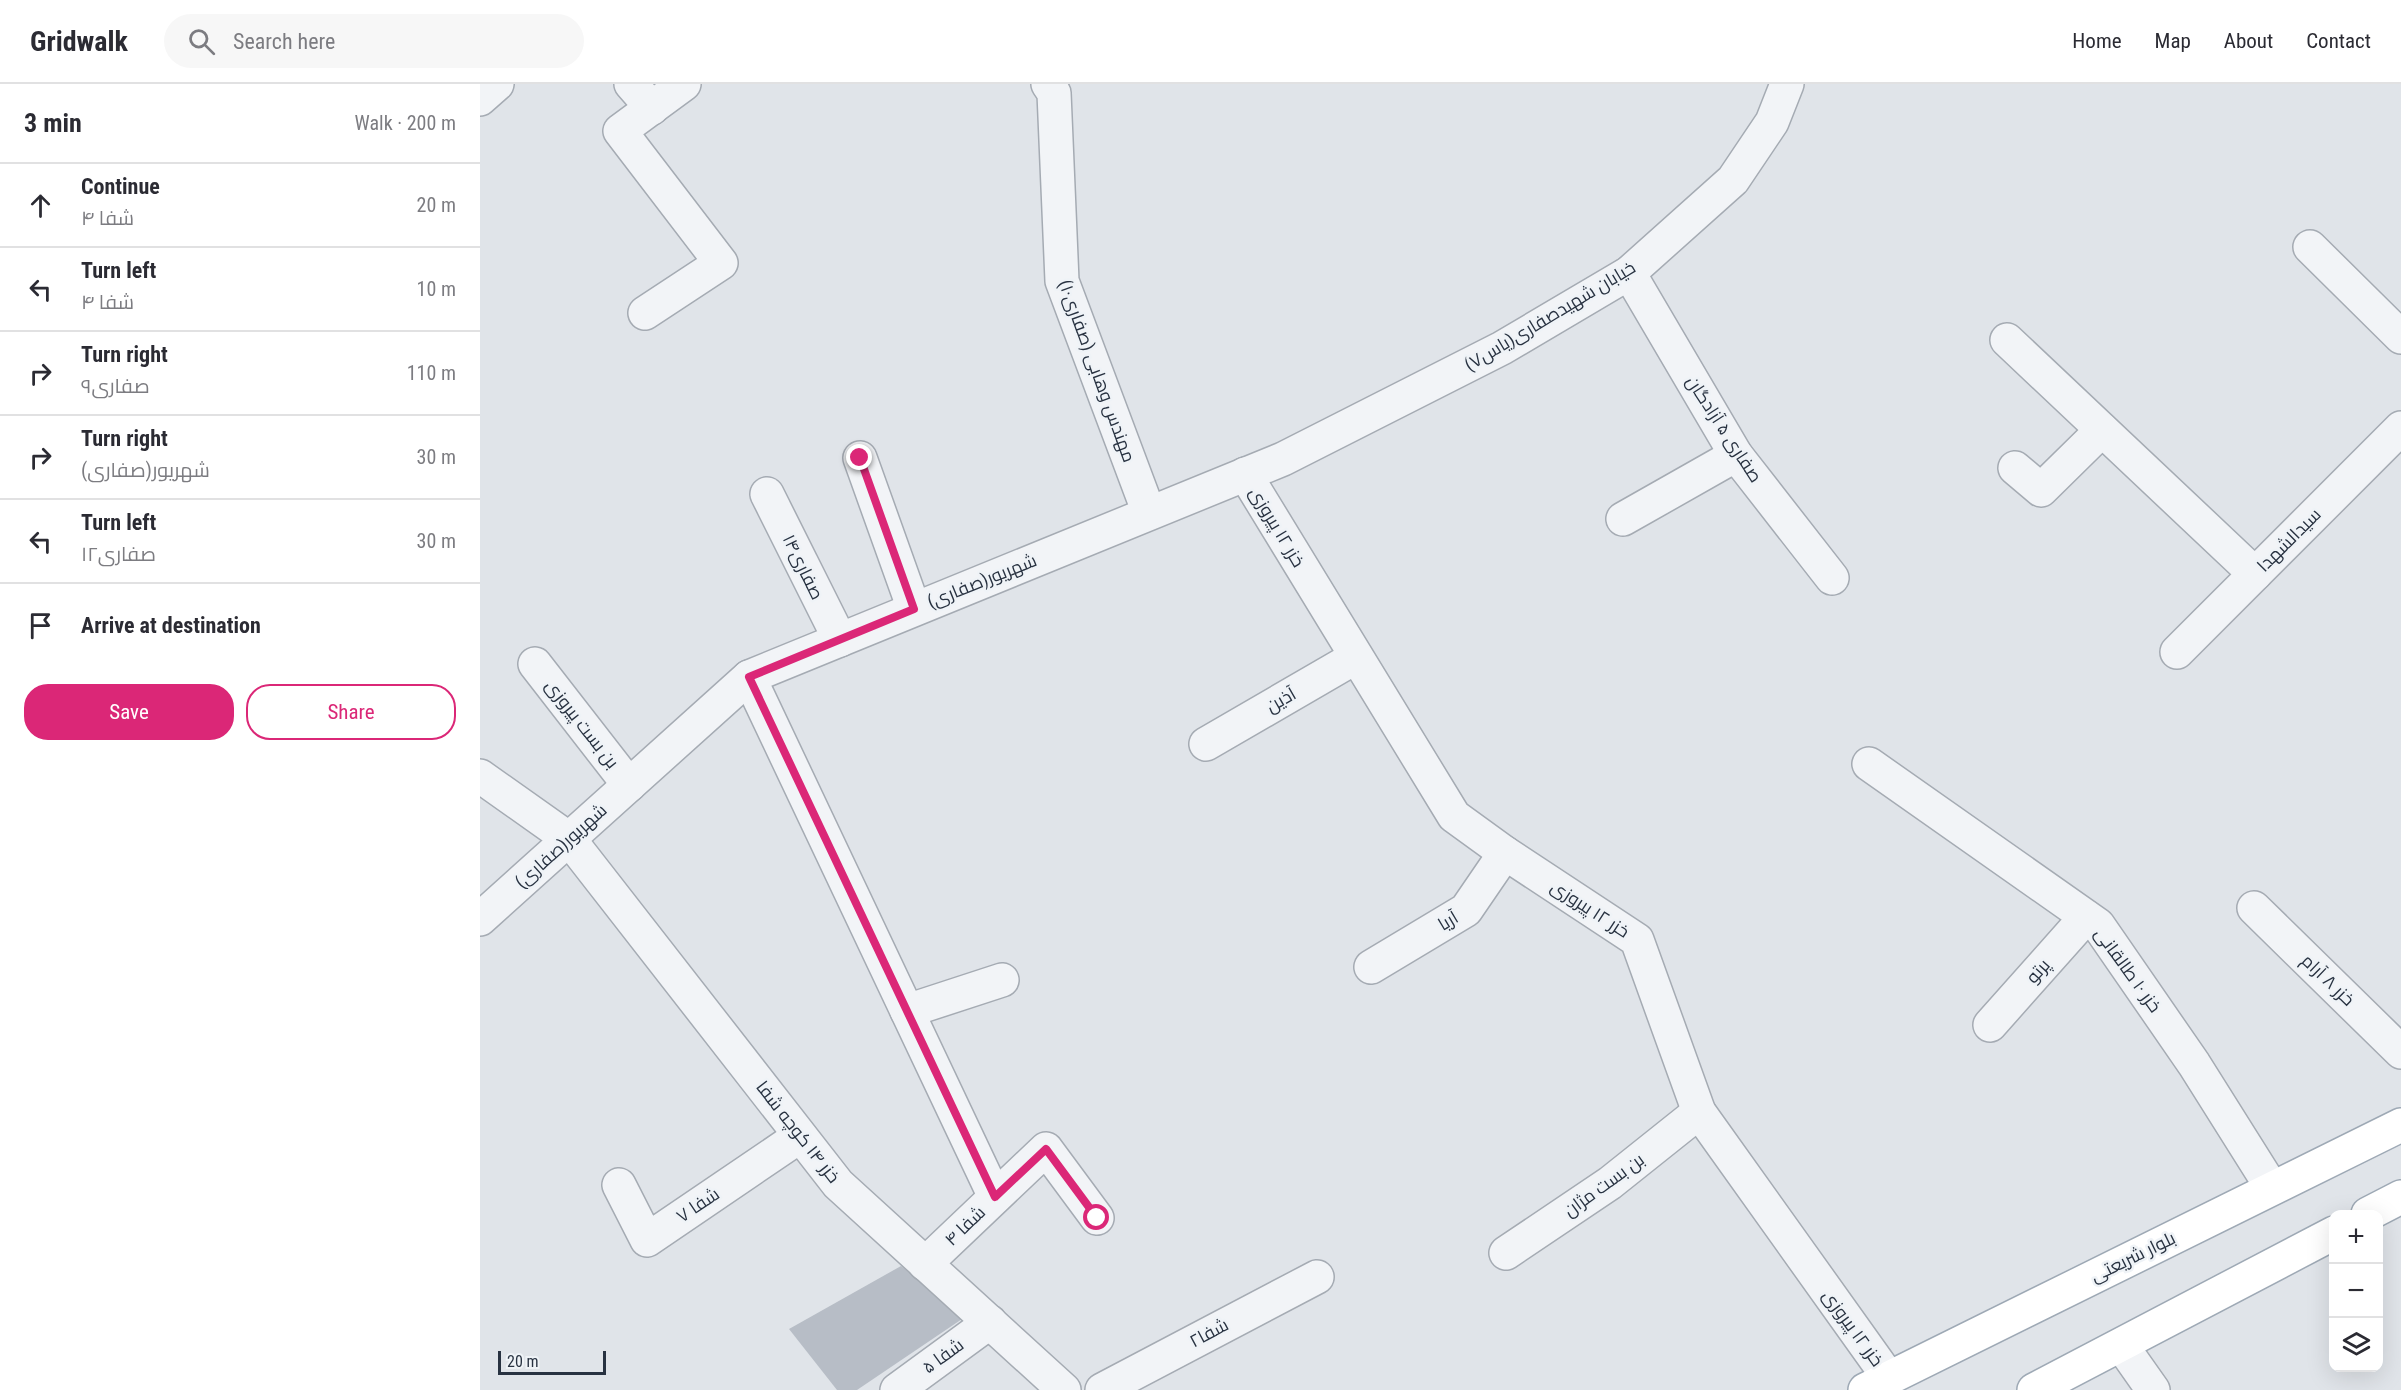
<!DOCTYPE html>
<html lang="en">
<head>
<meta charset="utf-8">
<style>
  body { margin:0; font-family:"Roboto Condensed",Cairo,sans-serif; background:#f7f7f7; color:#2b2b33 }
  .controls { position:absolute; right:18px; bottom:18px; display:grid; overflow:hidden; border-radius:12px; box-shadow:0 6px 24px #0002 }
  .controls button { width:54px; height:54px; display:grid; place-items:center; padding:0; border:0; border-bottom:2px solid #e1e1e2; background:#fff; color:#2b2b33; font:30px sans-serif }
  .scale { position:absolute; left:18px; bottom:15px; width:108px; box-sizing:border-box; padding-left:6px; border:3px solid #283241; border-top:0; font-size:16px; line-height:21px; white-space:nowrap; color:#283241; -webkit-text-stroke:4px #eff3f7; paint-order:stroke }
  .stop { position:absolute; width:18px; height:18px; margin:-14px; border:4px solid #db2777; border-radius:50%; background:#fff }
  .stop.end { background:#db2777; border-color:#fff; box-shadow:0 2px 6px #0008 }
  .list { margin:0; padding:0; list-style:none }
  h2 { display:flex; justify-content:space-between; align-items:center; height:78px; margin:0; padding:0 24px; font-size:26px }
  h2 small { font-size:20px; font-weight:400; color:#7c7c81 }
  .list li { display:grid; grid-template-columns:39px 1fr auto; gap:18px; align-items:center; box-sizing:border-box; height:84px; padding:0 24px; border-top:2px solid #e1e1e2 }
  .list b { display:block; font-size:22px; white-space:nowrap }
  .list p { margin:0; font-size:20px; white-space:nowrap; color:#7c7c81 }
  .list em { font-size:20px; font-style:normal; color:#7c7c81 }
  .actions { display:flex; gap:12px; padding:18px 24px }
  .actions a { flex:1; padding:14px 0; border:2px solid #db2777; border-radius:24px; text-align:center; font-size:21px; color:#db2777 }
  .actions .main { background:#db2777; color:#fff }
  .icon { flex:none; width:33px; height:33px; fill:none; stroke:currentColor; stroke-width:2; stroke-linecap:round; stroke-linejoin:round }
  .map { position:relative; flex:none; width:1921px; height:1306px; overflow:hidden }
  header { display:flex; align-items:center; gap:36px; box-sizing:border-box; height:84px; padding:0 30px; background:#fff; border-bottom:2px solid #e1e1e2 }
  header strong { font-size:28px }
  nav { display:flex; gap:33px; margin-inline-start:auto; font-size:21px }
  .search { width:420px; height:54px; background:#f7f7f7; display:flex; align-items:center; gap:15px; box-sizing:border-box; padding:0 21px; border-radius:33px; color:#7c7c81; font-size:22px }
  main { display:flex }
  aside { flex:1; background:#fff }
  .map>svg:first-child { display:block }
</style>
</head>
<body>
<header>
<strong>Gridwalk</strong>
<div class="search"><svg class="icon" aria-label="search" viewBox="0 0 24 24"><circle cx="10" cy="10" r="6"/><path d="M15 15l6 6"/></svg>Search here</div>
<nav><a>Home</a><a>Map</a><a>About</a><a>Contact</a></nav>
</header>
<main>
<aside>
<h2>3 min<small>Walk · 200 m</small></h2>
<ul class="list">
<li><svg class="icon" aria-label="ahead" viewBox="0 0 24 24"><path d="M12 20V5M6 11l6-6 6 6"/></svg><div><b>Continue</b><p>شفا ۴</p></div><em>20 m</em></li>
<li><svg class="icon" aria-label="left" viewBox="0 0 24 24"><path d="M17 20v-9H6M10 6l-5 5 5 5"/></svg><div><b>Turn left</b><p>شفا ۴</p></div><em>10 m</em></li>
<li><svg class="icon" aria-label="right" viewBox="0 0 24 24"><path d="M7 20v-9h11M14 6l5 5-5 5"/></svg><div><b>Turn right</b><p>صفاری۹</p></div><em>110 m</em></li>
<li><svg class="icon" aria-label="right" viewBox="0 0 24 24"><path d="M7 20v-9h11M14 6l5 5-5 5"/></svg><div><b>Turn right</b><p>شهریور(صفاری)</p></div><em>30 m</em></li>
<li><svg class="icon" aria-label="left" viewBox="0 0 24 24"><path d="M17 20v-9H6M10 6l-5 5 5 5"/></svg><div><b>Turn left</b><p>صفاری۱۲</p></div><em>30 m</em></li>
<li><svg class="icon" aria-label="arrive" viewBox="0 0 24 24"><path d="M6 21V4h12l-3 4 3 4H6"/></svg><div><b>Arrive at destination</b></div></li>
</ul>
<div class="actions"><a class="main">Save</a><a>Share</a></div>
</aside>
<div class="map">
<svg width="1921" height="1306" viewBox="0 0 1921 1306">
  <rect width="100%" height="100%" fill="#e0e4e9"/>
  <polygon fill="#b7bdc6" points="421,1182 485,1233 377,1306 357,1306 309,1245"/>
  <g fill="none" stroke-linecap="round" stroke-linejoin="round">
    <defs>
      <g id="minor">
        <polyline points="151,0 172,24"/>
        <polyline points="568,0 574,9 582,197 669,429"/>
        <polyline points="0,15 17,0"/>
        <polyline points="1830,163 1921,253"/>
        <polyline points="1149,189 1256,371 1352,494"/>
        <polyline points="165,229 241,179 140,47 204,0"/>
        <polyline points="1527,256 1775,490"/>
        <polyline points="380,374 434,525"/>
        <polyline points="1535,384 1561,406 1622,346"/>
        <polyline points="765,390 974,732 1025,769 1157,856 1219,1028 1409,1294"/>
        <polyline points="287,410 360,556"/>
        <polyline points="1143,435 1256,371"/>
        <polyline points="1697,568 1921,344"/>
        <polyline points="55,580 149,701"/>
        <polyline points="269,593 515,1113"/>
        <polyline points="726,660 876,573"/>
        <polyline points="1389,680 1618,841 1714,980 1792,1104"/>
        <polyline points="0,692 89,755 358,1100 584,1306"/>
        <polyline points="1774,824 1921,968"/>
        <polyline points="0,835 269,593 803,375 1022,264 1149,189 1253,96 1292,38 1307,0"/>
        <polyline points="891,883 986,826 1025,769"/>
        <polyline points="427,927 522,896"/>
        <polyline points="1510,941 1606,833"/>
        <polyline points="139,1101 167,1156 320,1052"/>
        <polyline points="1026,1169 1130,1099 1219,1028"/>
        <polyline points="445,1180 566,1065 617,1134"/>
        <polyline points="1642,1262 1673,1306"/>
        <polyline points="417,1306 510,1238"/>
        <polyline points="622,1306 837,1193"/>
      </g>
      <g id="primary">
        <polyline points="1888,1130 1921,1113"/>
        <polyline points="1385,1306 1921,1041"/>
        <polyline points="1554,1306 1854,1149"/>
      </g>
    </defs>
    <use href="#minor" stroke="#a5abb3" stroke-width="36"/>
    <use href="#primary" stroke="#9ea9b5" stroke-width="36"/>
    <use href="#minor" stroke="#f2f4f7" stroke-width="33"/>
    <use href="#primary" stroke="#fff" stroke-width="33"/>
  </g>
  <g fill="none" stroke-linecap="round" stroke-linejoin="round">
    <polyline stroke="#db2777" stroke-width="8" points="380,374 434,525 269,593 515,1113 566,1065 617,1134"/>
  </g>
  <g text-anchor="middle" stroke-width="5" stroke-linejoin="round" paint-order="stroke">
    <g font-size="18" fill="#283241" stroke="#eff3f7">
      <text transform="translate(1070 232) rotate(-31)" y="6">خیابان شهیدصفاری(یاس۷)</text>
      <text transform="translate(617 287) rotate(70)" y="6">مهندس وهابی (صفاری۱۰)</text>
      <text transform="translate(1244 345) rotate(57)" y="6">صفاری ۵ آزادگان</text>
      <text transform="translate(797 443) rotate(59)" y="6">خزر ۱۲ پیروزی</text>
      <text transform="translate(1809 456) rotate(-45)" y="6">سیدالشهدا</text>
      <text transform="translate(323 483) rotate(64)" y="6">صفاری۱۴</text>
      <text transform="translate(502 497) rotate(-22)" y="6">شهریور(صفاری)</text>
      <text transform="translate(801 616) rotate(-30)" y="6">آذین</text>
      <text transform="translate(102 640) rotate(52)" y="6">بن بست پیروزی</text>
      <text transform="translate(81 762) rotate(-42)" y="6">شهریور(صفاری)</text>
      <text transform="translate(1110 825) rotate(33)" y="6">خزر ۱۲ پیروزی</text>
      <text transform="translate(968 837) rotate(-31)" y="6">آریا</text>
      <text transform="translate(1648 886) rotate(54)" y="6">خزر ۱۰ طالقانی</text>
      <text transform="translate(1558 887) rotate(-48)" y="6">پرتو</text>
      <text transform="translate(1848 896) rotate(44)" y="6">خزر ۸ آرام</text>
      <text transform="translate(318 1048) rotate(52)" y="6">خزر ۱۴ کوچه شفا</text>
      <text transform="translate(1124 1101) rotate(-36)" y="6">بن بست مژان</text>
      <text transform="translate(218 1121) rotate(-34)" y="6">شفا ۷</text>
      <text transform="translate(485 1142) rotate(-44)" y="6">شفا ۴</text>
      <text transform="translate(1653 1173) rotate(-26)" y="6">بلوار شریعتی</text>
      <text transform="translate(1373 1244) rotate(54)" y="6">خزر ۱۲ پیروزی</text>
      <text transform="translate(729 1249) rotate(-28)" y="6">شفا۲</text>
      <text transform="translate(463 1272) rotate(-36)" y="6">شفا ۵</text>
    </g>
  </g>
</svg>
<div class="controls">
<button>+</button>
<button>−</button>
<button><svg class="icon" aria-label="layers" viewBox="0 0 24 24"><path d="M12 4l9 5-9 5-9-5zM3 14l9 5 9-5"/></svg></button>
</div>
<div class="scale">20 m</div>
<div class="stop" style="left:617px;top:1134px"></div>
<div class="stop end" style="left:380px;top:374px"></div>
</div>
</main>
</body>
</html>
